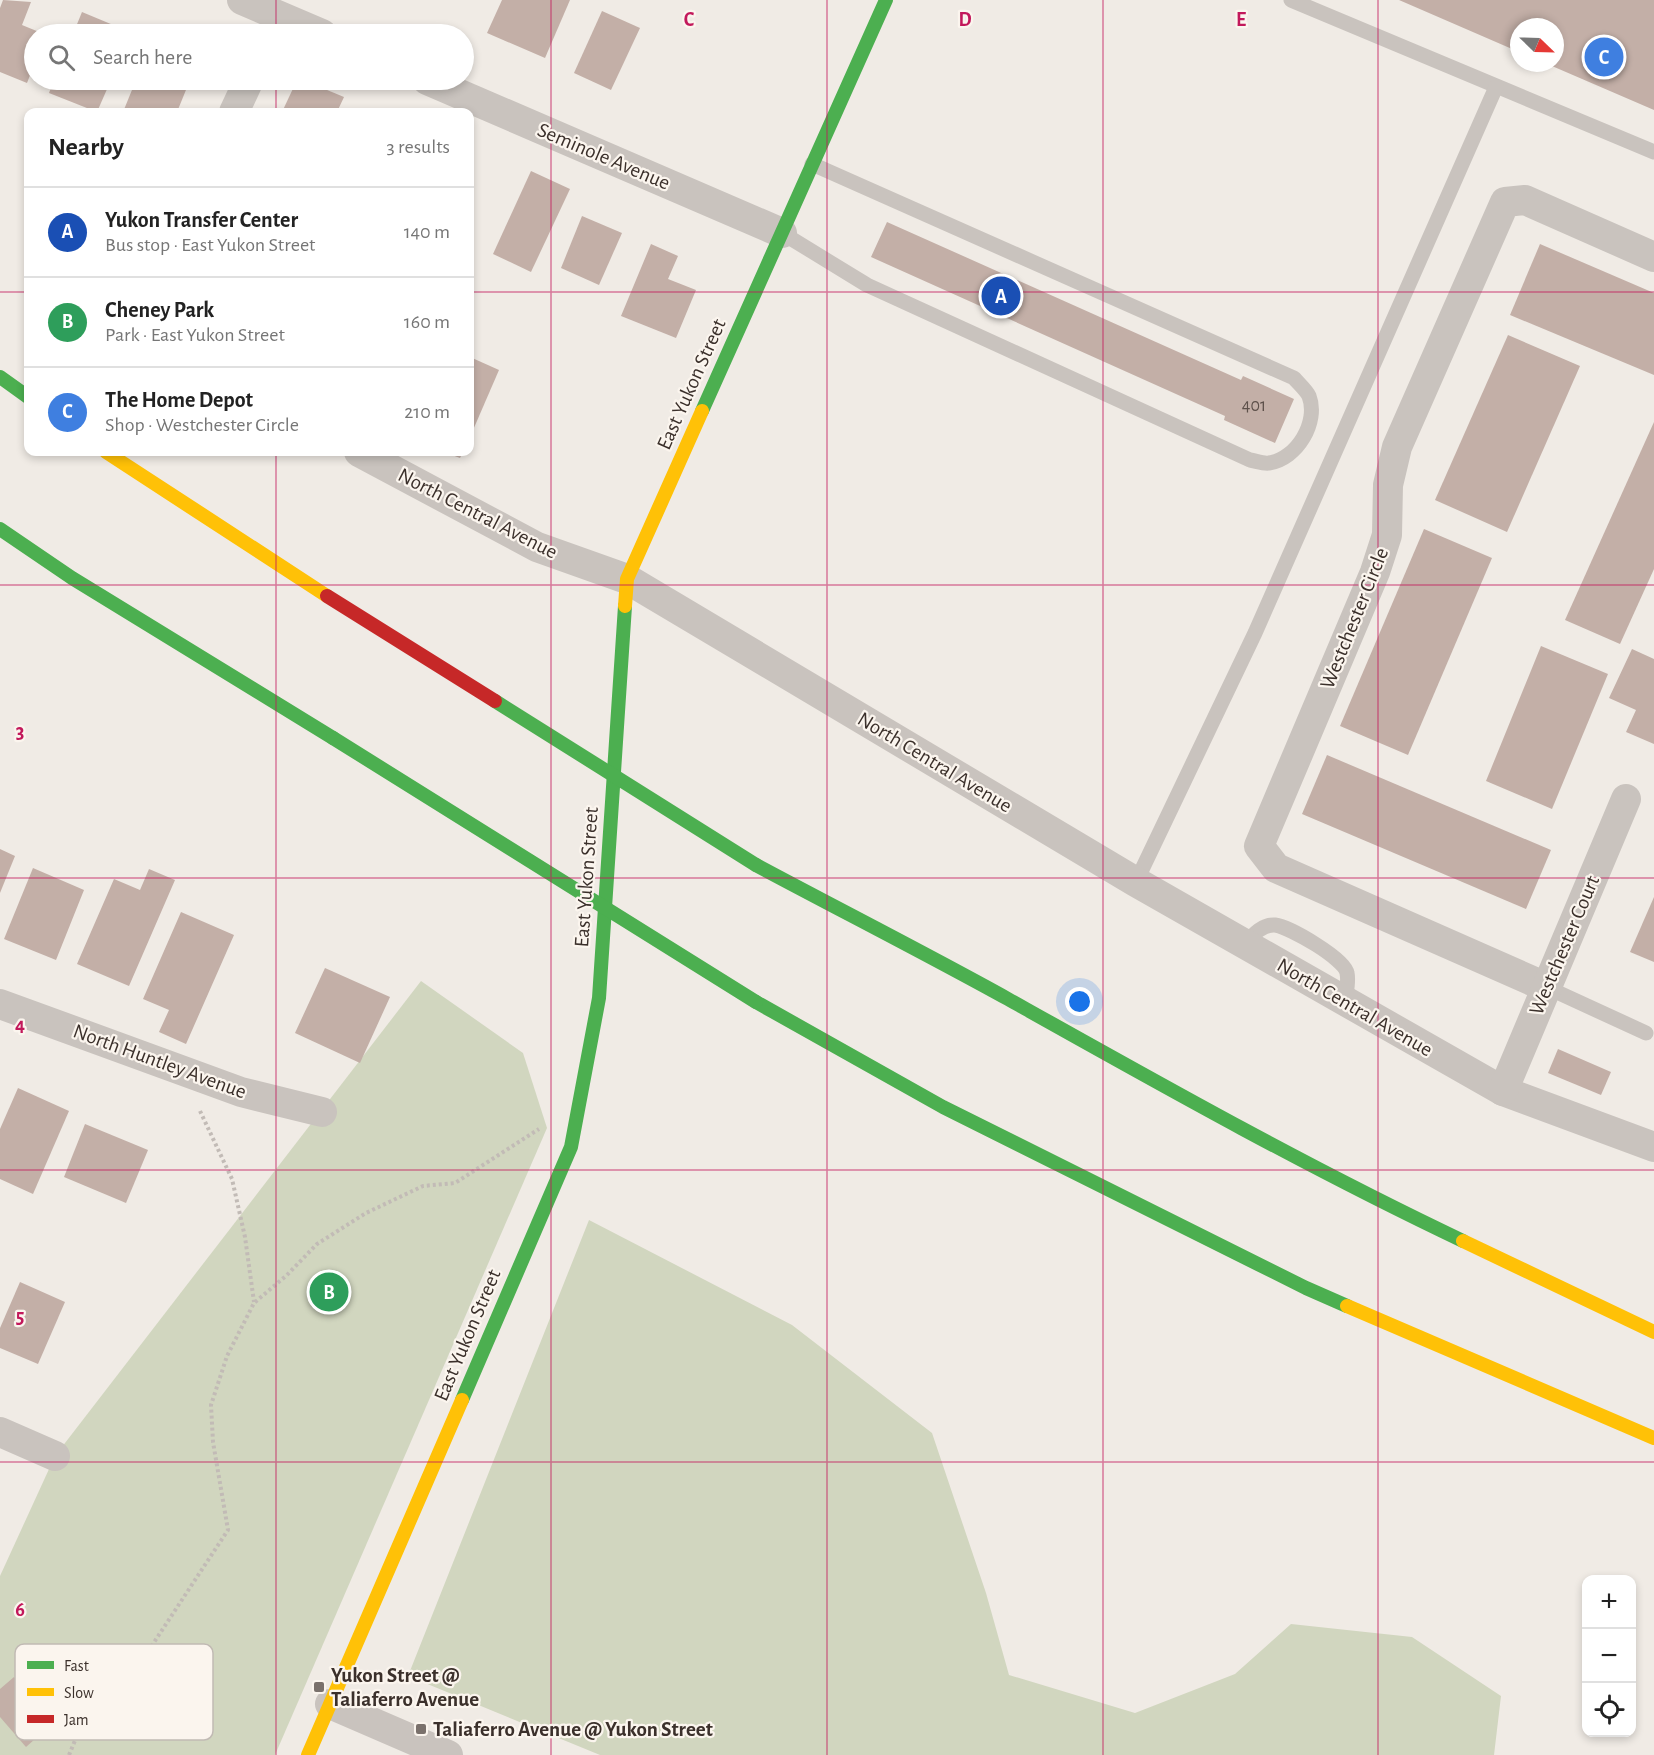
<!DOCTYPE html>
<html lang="en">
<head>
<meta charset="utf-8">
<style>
  body { margin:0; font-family:"Alegreya Sans",sans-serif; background:#f2f2f2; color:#222 }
  .controls { position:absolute; right:18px; bottom:18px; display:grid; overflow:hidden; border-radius:12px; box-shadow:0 3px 9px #0003 }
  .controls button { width:54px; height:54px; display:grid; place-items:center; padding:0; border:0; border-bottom:2px solid #e0e0e0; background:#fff; color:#222; font:30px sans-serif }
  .compass { position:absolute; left:1510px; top:18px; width:54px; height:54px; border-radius:50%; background:#fff; box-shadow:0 3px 9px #0003; rotate:113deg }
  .you { position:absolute; left:1080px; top:1002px; width:21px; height:21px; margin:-15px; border:4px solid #fff; border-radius:50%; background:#1a73e8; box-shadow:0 0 0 9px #1a73e833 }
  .badge { display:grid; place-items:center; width:39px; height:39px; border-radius:50%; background:#0f766e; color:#fff; font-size:20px; font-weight:700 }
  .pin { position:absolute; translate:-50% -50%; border:3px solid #fff; box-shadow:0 2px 6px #0006 }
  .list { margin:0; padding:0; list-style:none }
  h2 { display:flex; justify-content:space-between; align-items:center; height:78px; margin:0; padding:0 24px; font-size:26px }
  h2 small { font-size:20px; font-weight:400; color:#767676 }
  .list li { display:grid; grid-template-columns:39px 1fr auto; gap:18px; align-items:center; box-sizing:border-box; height:90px; padding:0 24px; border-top:2px solid #e0e0e0 }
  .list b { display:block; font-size:22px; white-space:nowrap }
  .list p { margin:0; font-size:20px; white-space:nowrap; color:#767676 }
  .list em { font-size:20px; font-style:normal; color:#767676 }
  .icon { flex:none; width:33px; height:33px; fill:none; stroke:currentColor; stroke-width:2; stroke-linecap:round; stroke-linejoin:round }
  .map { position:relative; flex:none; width:1654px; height:1755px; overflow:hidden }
  .search { position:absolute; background:#fff; box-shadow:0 3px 9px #0003; left:24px; top:24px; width:450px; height:66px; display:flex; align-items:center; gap:15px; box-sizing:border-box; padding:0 21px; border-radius:33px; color:#767676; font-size:22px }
  .panel { position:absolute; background:#fff; box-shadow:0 3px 9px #0003; left:24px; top:108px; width:450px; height:348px; border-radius:12px }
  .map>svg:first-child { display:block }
</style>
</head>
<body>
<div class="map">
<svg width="1654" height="1755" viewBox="0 0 1654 1755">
  <rect width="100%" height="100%" fill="#f0ebe5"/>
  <g fill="#d1d6bf">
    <polygon points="421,981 523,1053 547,1128 275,1755 0,1755 0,1576 55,1456"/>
    <polygon points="589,1220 792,1325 932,1433 986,1593 1009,1675 1135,1713 1235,1674 1291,1624 1412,1637 1501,1696 1494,1755 600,1755 408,1676"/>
  </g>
  <g fill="#c3afa7">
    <polygon points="3,0 31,2 22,25 44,34 34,34 34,65 27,83 0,72 0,8"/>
    <polygon points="502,0 570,0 545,58 487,33"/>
    <polygon points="1399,0 1654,0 1654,110 1545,63 1555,63 1555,27 1519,27 1519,52"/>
    <polygon points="602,11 640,28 611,90 574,73"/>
    <polygon points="82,12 130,32 129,34 73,34"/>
    <polygon points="54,80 111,80 97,112 49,93"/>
    <polygon points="136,80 190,80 177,112 123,112"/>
    <polygon points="297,80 303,80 344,97 337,112 282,112"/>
    <polygon points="531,171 570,189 531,272 493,254"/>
    <polygon points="582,216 622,233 599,285 561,268"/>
    <polygon points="887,222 1241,380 1243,376 1294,399 1275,443 1224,420 1225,416 871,257"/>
    <polygon points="651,244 678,256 668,279 696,290 676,338 621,316"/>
    <polygon points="1540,244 1654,293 1654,375 1510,315"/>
    <polygon points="1508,335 1580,366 1507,532 1435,500"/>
    <polygon points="470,357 499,370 470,437"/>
    <polygon points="1654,422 1654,569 1620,644 1565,620"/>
    <polygon points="444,452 463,452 460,458"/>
    <polygon points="1424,529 1492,558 1408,755 1340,726"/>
    <polygon points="1541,646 1608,674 1552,809 1486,781"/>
    <polygon points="1632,649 1654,659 1654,744 1626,732 1636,710 1609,698"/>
    <polygon points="1327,755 1551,850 1526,909 1302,814"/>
    <polygon points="0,849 15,856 0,893"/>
    <polygon points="33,868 84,890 56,960 4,939"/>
    <polygon points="149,869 175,880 129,986 77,964 114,879 140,890"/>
    <polygon points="1654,897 1654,962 1630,952"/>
    <polygon points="181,912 234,935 186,1044 159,1032 169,1010 143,999"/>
    <polygon points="325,968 390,997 360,1063 295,1033"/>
    <polygon points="1558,1049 1611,1072 1601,1095 1548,1073"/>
    <polygon points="18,1088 69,1111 33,1194 0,1179 0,1129"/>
    <polygon points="85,1124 148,1150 126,1203 64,1177"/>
    <polygon points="20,1282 65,1302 38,1364 0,1348 0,1328"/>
    <polygon points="14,1677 54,1722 26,1747 0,1717 0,1689"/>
  </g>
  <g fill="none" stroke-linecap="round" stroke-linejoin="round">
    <g stroke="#c2bbb6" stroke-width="4" stroke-dasharray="3 3" stroke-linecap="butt">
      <polyline points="200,1111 232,1179 245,1237 254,1302"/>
      <polyline points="69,1755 76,1738 112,1706 228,1530 213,1442 211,1405 227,1356 254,1303 287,1275 317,1244 366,1213 423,1186 455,1183 539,1129"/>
    </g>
    <g stroke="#c9c3be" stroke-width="15">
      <polyline points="1291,0 1654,152"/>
      <path d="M782,233l85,52 383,175c6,1 14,4 19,3 28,-4 50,-41 40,-67 -3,-6 -11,-13 -15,-18l-482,-214"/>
      <polyline points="1136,882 1255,633 1496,87"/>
      <path d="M1245,944c8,-9 17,-20 30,-19 15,2 70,34 72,48 2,9 -1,20 -2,28"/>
      <polyline points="1546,987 1646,1033"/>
    </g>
    <g stroke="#c9c3be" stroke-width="30">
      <polyline points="242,0 322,34"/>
      <polyline points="427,80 782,233"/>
      <polyline points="234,112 249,80"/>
      <polyline points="359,452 537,547 627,579 1136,882 1503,1091 1654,1147"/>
      <polyline points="1546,987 1276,868 1259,846 1375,572 1387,535 1388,485 1397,447 1505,202 1525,200 1654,257"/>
      <polyline points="0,1004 241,1092 322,1112"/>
      <polyline points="1503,1091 1626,799"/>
      <polyline points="0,1432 55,1456"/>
      <polyline points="330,1704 448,1755"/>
    </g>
    <g stroke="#4caf50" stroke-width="14">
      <polyline points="0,377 28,397"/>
      <polyline points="702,411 886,0"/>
      <polyline points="0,529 72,578 333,738"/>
      <path d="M756,865c84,45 169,88 252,134 150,84 299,168 455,242"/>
      <polyline points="756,1002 943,1107 1306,1288 1347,1306"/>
      <polyline points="462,1400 571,1147 599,998 625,606"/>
    </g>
    <g stroke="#ffc107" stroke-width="14">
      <polyline points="106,452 327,596"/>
      <polyline points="625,606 627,579 702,411"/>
      <polyline points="1463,1241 1654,1332"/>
      <polyline points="1347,1306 1654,1438"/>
      <polyline points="308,1755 462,1400"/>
    </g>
    <g stroke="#4caf50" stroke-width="14">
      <polyline points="495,701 756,865"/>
      <polyline points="333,738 756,1002"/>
    </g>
    <polyline stroke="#c62828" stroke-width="14" points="327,596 495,701"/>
  </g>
  <path fill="none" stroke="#c2185b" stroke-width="1.5" stroke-opacity="0.55" d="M276,0v34M551,0v1755M827,0v1755M1103,0v1755M1378,0v1755M276,80v32M0,292h28M470,292h1184M276,452v1303M0,585h1654M0,878h1654M0,1170h1654M0,1462h1654"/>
  <g fill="#7a716c" stroke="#fbf5ee" stroke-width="2">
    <rect x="313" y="1681" width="12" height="12" rx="3"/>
    <rect x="415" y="1723" width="12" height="12" rx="3"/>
  </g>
  <g text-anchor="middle" stroke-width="4.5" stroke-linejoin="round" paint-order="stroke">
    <g font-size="18" fill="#5d504a">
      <text x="1254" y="411">401</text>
    </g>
    <g font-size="21" fill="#3b302b" stroke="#fbf5ee">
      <text transform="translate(604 156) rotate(23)" y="7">Seminole Avenue</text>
      <text transform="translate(691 384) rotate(-66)" y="7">East Yukon Street</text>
      <text transform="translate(478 513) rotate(27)" y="7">North Central Avenue</text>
      <text transform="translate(1354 618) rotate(-68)" y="7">Westchester Circle</text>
      <text transform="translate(935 762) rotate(31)" y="7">North Central Avenue</text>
      <text transform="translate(586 877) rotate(-86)" y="7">East Yukon Street</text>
      <text transform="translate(1564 945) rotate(-67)" y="7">Westchester Court</text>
      <text transform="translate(1355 1007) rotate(30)" y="7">North Central Avenue</text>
      <text transform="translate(160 1061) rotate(20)" y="7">North Huntley Avenue</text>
      <text transform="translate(467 1335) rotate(-67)" y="7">East Yukon Street</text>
    </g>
    <g font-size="21" font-weight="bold" fill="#3b302b" stroke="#fbf5ee" text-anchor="start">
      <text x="331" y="1682">Yukon Street @<tspan x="331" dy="24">Taliaferro Avenue</tspan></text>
      <text x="433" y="1736">Taliaferro Avenue @ Yukon Street</text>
    </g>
  </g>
  <rect x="15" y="1644" width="198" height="96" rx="9" fill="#fbf5ee" stroke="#c1bab4" stroke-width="1.5"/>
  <rect x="27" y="1661" width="27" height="8" fill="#4caf50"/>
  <rect x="27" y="1688" width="27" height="8" fill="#ffc107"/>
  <rect x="27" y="1715" width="27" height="8" fill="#c62828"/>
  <g font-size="16" fill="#3b302b">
    <text x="64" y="1671">Fast</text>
    <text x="64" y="1698">Slow</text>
    <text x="64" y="1725">Jam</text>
  </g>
  <g font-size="20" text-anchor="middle" font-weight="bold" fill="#c2185b" stroke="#fbf5ee" stroke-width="4.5" stroke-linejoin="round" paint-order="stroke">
    <text x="689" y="26">C</text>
    <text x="965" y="26">D</text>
    <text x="1241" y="26">E</text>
    <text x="20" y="738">3</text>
    <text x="20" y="1031">4</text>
    <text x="20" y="1323">5</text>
    <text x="20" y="1616">6</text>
  </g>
</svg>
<div class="controls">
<button>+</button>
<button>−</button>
<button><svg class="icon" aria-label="locate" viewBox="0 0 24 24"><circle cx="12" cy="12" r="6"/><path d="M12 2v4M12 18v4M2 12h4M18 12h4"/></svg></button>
</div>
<svg class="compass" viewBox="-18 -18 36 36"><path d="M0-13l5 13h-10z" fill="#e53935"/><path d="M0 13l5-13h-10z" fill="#767676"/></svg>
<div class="you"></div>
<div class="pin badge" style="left:1001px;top:296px;background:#1a4fb4">A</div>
<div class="pin badge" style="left:329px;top:1292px;background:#2e9e5b">B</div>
<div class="pin badge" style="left:1604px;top:57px;background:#3f7fe0">C</div>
<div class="search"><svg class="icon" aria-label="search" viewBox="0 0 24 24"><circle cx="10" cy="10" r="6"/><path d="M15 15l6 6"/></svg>Search here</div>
<section class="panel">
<h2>Nearby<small>3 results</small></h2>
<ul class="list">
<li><span class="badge" style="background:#1a4fb4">A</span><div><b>Yukon Transfer Center</b><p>Bus stop · East Yukon Street</p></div><em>140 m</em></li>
<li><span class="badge" style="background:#2e9e5b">B</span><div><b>Cheney Park</b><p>Park · East Yukon Street</p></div><em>160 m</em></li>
<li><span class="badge" style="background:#3f7fe0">C</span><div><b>The Home Depot</b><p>Shop · Westchester Circle</p></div><em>210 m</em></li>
</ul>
</section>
</div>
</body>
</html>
